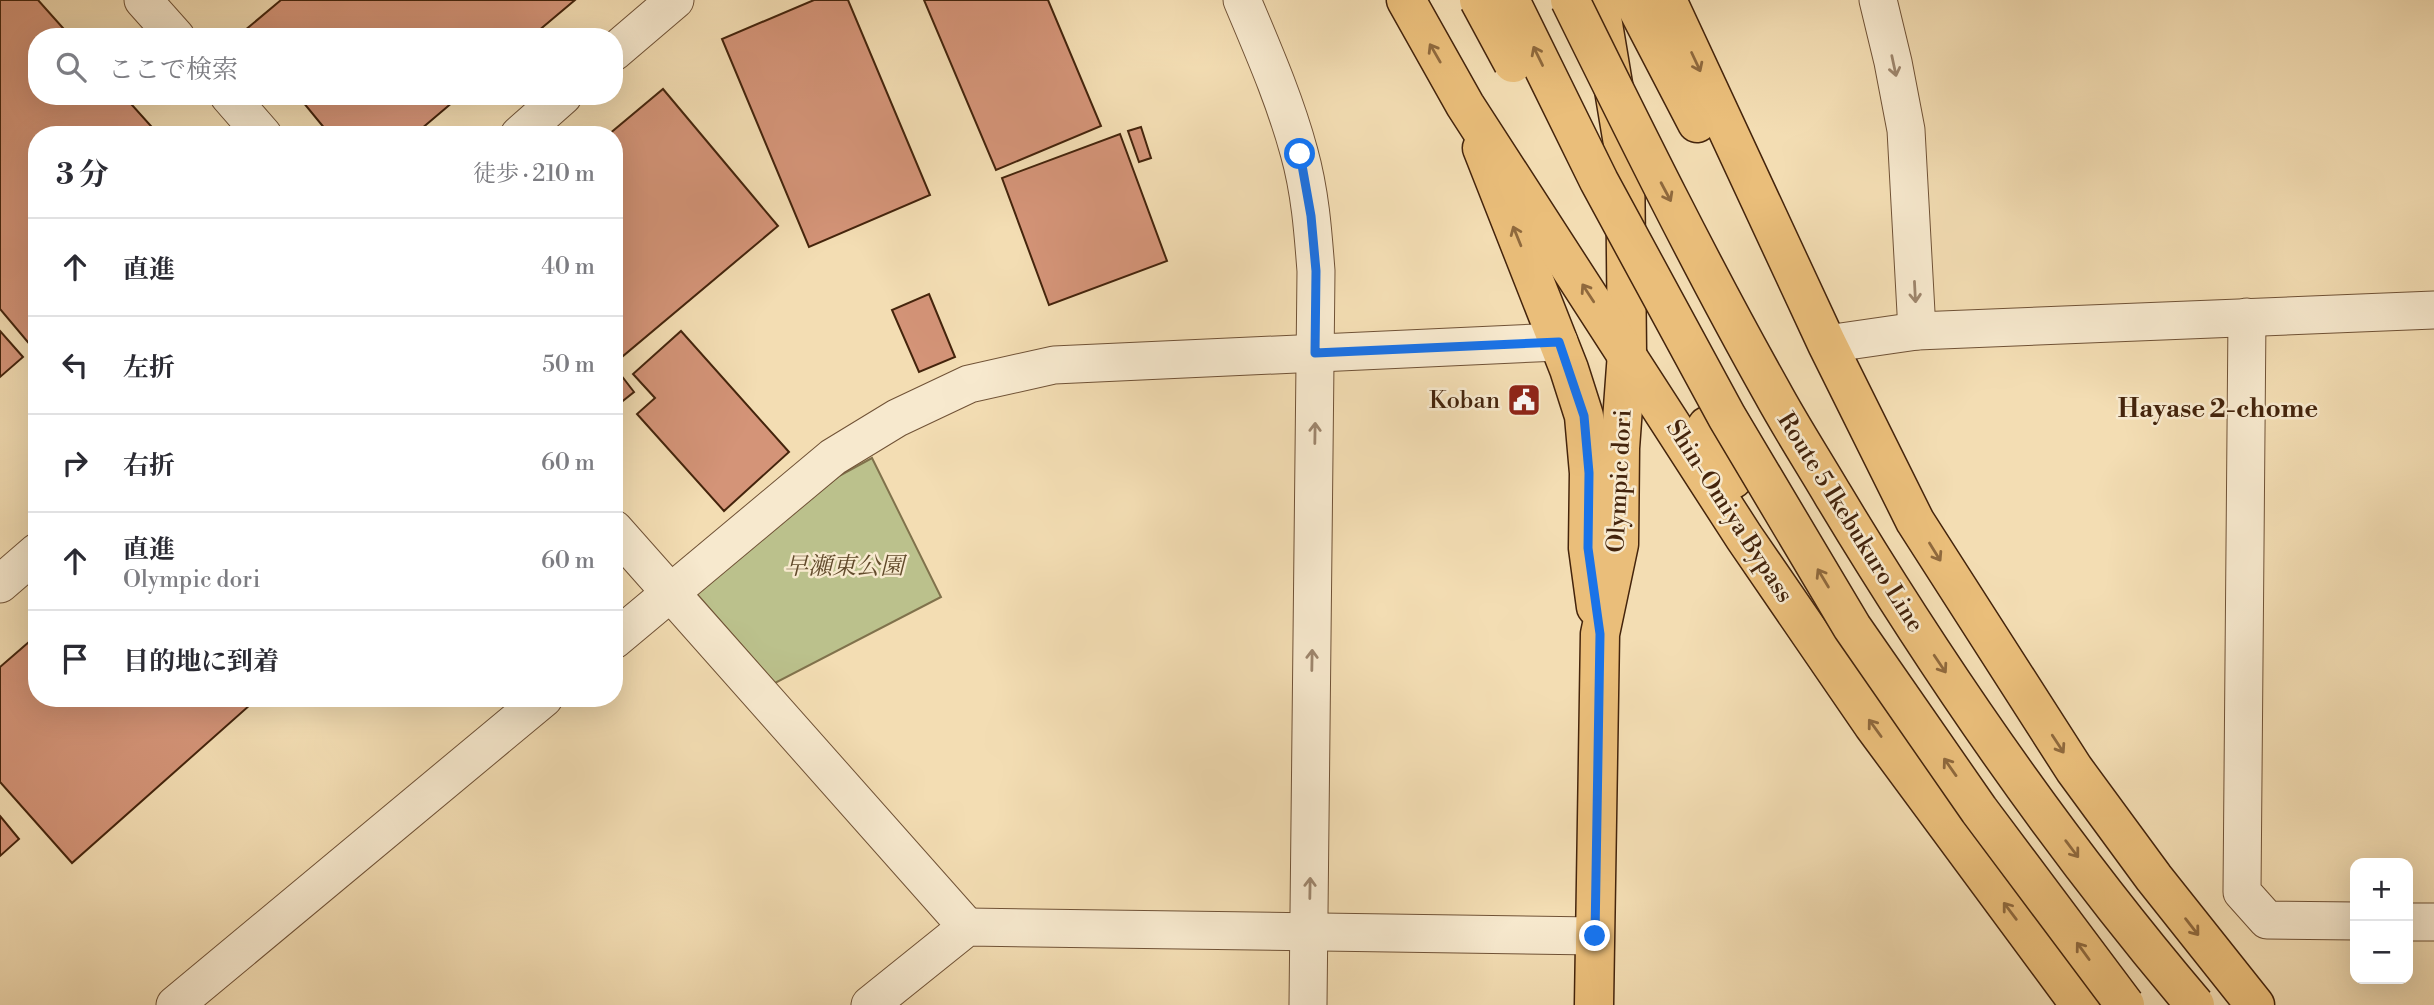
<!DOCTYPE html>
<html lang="ja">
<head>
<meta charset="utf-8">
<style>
  body { margin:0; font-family:"Libre Bodoni","Noto Serif JP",serif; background:#f7f7f7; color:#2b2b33 }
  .controls { position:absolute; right:21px; bottom:21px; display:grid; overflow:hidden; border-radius:14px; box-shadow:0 7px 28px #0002 }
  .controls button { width:63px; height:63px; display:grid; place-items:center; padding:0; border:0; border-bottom:2px solid #e1e1e2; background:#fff; color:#2b2b33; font:35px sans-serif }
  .stop { position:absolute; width:21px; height:21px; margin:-16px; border:5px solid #1a73e8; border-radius:50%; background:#fff }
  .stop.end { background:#1a73e8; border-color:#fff; box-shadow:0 2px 7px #0008 }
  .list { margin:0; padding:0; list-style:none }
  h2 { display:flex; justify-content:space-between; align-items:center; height:91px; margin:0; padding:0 28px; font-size:30px }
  h2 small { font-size:23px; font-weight:400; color:#7c7c81 }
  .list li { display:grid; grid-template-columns:46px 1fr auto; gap:21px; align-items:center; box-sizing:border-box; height:98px; padding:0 28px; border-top:2px solid #e1e1e2 }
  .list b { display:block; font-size:26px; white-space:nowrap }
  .list p { margin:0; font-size:23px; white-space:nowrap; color:#7c7c81 }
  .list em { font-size:23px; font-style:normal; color:#7c7c81 }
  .icon { flex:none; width:38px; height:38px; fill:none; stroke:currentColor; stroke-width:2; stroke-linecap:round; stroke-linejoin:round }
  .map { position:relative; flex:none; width:2434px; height:1005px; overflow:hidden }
  .search { position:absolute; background:#fff; box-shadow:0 7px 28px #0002; left:28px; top:28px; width:595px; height:77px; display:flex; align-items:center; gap:18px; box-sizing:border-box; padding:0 24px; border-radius:28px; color:#7c7c81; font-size:26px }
  .panel { position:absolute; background:#fff; box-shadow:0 7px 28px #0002; left:28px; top:126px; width:595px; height:581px; border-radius:28px }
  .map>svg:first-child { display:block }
</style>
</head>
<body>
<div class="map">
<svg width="2434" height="1005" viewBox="0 0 2434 1005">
  <rect width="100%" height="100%" fill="#f3ddb3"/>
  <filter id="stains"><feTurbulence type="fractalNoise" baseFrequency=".00286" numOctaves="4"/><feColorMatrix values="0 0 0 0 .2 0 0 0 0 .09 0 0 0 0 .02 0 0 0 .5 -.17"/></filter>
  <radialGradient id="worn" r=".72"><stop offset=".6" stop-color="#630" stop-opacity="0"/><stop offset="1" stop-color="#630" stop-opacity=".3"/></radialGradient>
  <polygon fill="#bbc18c" stroke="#80724c" stroke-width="2" points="872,458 941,597 775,683 695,592 839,476"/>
  <g fill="#d49478" stroke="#44240c" stroke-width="2">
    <polygon points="0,0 38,0 71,37 37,37 37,96 124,96 159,135 37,135 37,353 0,309"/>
    <polygon points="281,0 575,0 531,37 248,37 244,31"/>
    <polygon points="814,0 848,0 930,195 809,247 722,39"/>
    <polygon points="924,0 1048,0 1101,126 996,170"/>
    <polygon points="663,89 778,226 623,356 614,346 614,135 608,135"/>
    <polygon points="298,96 460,96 414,135 330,135"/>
    <polygon points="1141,127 1151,158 1139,162 1128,131"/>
    <polygon points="1120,134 1167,261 1049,305 1002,178"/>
    <polygon points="929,294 955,357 919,372 892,310"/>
    <polygon points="0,331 23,357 0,377"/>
    <polygon points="681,331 789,452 724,511 637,414 655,398 633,374"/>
    <polygon points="614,366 634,392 614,408"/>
    <polygon points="37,635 37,698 244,698 250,705 72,863 0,782 0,667"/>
    <polygon points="0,816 19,839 0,856"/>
  </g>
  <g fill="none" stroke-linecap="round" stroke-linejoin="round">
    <defs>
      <g id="minor">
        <polyline points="143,0 176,37"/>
        <path d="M1242,0c21,50 43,100 57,152 11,39 14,79 17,119l-8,734"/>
        <polyline points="1878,0 1893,62 1906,130 1917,331"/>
        <polyline points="614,52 675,0"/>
        <polyline points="229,96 263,135"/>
        <polyline points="519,135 563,96"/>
        <polyline points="2247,317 2242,892 2267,920 2355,921"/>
        <polyline points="1827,344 1917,331 2434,310"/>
        <polyline points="614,529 967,927"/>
        <polyline points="0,584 37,552"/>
        <polyline points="614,640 833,457 897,418 969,384 1054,365 1559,342"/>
        <polyline points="2408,922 2434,922"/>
        <polyline points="175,1005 544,698"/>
        <polyline points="870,1005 967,927 1595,936"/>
      </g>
      <g id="major">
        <polyline points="1482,148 1569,369 1584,416 1589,473 1588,548 1596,607"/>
        <polyline points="1594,1005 1600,634 1619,544 1620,448 1627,353 1625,156 1599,0"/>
      </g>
      <g id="highway">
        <polyline points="1406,0 1465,105 1744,537 1873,725 2080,1005"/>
        <polyline points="1633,0 1697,123"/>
        <polyline points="1667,0 1827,344 1915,521 2074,769 2154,878 2255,1005"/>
        <polyline points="1707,426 1733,479"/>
      </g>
    </defs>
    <use href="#minor" stroke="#705236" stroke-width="39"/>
    <use href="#major" stroke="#44240c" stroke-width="41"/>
    <use href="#highway" stroke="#44240c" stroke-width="41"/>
    <use href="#minor" stroke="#f7e9ce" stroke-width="37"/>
    <use href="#major" stroke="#eabe7a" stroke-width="38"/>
    <use href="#highway" stroke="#eabe7a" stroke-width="38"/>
    <defs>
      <g id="highway-bridge">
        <polyline points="1479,0 1513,63"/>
        <polyline points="1510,0 1599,181 1727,417 1852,627 1979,810 2125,1005"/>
        <path d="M1570,0c65,132 130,264 202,392 19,35 41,69 61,103 107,178 227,351 362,510"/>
      </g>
    </defs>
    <use href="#highway-bridge" stroke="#44240c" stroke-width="41" stroke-linecap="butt"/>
    <use href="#highway-bridge" stroke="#eabe7a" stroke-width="38"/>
  </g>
  <defs><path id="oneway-shaft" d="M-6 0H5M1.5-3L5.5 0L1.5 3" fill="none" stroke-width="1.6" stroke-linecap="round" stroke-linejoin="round" transform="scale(1.75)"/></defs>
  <g stroke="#8f693d">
    <use href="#oneway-shaft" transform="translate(1435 53) rotate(-120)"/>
    <use href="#oneway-shaft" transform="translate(1538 56) rotate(-116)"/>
    <use href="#oneway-shaft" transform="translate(1696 62) rotate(65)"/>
    <use href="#oneway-shaft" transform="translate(1666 192) rotate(62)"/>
    <use href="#oneway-shaft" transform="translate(1517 236) rotate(-112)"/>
    <use href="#oneway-shaft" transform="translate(1588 293) rotate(-123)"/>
    <use href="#oneway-shaft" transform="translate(1935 552) rotate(58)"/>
    <use href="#oneway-shaft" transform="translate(1823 578) rotate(-121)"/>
    <use href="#oneway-shaft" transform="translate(1940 664) rotate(56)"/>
    <use href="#oneway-shaft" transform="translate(1875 728) rotate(-126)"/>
    <use href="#oneway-shaft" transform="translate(2058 744) rotate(57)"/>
    <use href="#oneway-shaft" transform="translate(1950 767) rotate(-125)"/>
    <use href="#oneway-shaft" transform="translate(2072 849) rotate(53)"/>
    <use href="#oneway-shaft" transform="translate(2010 911) rotate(-127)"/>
    <use href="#oneway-shaft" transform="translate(2192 927) rotate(52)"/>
    <use href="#oneway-shaft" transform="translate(2083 951) rotate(-126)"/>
  </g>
  <g stroke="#9e866d">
    <use href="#oneway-shaft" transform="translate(1894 66) rotate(78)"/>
    <use href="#oneway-shaft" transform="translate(1915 292) rotate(87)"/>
    <use href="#oneway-shaft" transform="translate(1315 433) rotate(-89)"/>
    <use href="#oneway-shaft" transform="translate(1312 660) rotate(-89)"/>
    <use href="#oneway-shaft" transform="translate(1310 888) rotate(-89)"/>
  </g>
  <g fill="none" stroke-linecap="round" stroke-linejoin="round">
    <polyline stroke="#1a73e8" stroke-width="9" points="1300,154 1311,216 1316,271 1315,353 1559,342 1584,416 1589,473 1588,548 1600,634 1595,936"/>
  </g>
  <defs>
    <symbol id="civic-square" viewBox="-11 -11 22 22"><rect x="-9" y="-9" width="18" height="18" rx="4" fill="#8f2418" stroke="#f7e9ce"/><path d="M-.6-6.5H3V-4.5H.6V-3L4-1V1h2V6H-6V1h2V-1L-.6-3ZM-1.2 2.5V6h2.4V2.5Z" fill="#fff"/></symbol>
  </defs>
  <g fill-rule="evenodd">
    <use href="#civic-square" x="1505" y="381" width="38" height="38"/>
  </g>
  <g text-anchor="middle" stroke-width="5" stroke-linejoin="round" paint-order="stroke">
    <g font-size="24" fill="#44240c" stroke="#f7e9ce" text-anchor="end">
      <text x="1500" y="408">Koban</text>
    </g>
    <g font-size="24" fill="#44240c" stroke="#f7e9ce">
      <text transform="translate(1619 481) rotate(-87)" y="8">Olympic dori</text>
      <text transform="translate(1730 511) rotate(57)" y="8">Shin-Omiya Bypass</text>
      <text transform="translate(1851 522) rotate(58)" y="8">Route 5 Ikebukuro Line</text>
    </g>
    <g font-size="24" font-style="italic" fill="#624b2c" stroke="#f7e9ce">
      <text x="844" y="574">早瀬東公園</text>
    </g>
    <g font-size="26" font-weight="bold" fill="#44240c" stroke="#f7e9ce">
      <text x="2218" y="417">Hayase 2-chome</text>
    </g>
  </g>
  <rect width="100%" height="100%" filter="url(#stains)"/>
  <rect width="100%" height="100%" fill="url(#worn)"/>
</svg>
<div class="controls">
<button>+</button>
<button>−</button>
</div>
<div class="stop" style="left:1300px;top:154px"></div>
<div class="stop end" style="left:1595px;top:936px"></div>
<div class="search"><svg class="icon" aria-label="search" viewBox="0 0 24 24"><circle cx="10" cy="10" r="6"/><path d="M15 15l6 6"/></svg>ここで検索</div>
<section class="panel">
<h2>3 分<small>徒歩 · 210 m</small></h2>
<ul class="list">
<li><svg class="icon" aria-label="ahead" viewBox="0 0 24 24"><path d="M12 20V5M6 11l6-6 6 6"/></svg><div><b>直進</b></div><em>40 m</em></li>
<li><svg class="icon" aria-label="left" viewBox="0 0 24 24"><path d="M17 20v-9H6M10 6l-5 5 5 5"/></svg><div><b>左折</b></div><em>50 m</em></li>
<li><svg class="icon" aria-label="right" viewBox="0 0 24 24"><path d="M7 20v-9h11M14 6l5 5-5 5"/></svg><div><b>右折</b></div><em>60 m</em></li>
<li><svg class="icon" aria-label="ahead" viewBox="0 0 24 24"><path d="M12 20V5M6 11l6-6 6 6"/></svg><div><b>直進</b><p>Olympic dori</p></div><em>60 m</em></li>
<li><svg class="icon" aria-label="arrive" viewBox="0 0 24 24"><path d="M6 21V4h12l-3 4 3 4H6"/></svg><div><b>目的地に到着</b></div></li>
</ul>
</section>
</div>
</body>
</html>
